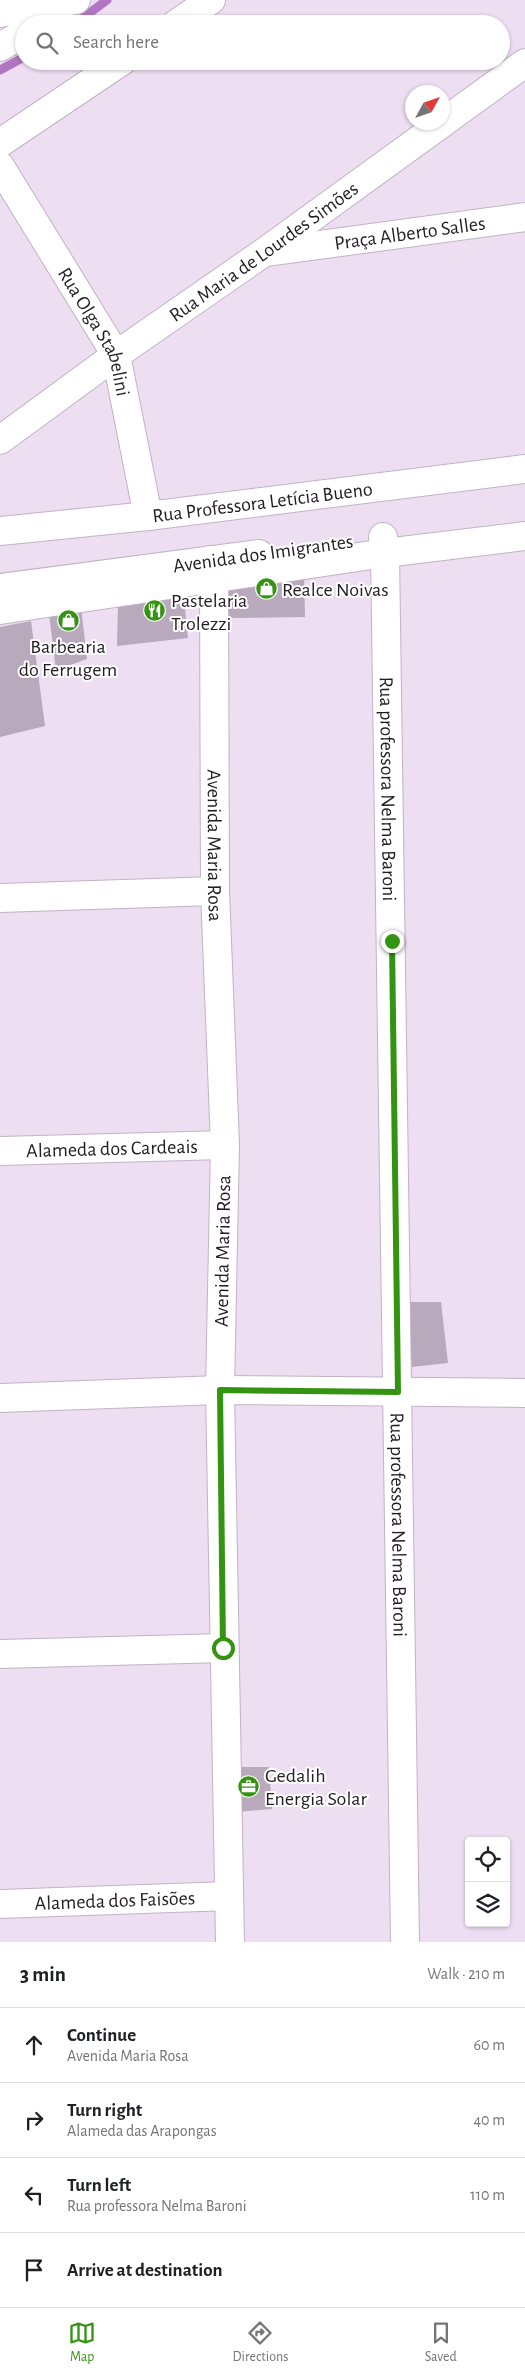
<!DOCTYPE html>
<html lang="en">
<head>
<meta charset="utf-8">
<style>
  body { margin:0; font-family:"Alegreya Sans",sans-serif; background:#f6f6f6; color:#202124 }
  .controls { position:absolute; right:15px; bottom:15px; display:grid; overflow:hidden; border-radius:5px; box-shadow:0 1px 4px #0004 }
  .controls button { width:45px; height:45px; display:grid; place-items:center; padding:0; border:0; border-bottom:1px solid #e0e0e0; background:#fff; color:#202124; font:25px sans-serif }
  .compass { position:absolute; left:405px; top:85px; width:45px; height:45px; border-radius:50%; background:#fff; box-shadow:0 1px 4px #0004; rotate:50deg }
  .stop { position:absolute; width:15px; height:15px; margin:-11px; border:4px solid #349412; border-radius:50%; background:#fff }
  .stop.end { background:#349412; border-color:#fff; box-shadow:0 1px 5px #0008 }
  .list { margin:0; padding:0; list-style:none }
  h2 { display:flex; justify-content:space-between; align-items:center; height:65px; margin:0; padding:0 20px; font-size:21px }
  h2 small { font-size:16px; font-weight:400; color:#757577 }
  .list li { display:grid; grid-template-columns:32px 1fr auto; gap:15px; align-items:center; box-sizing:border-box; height:75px; padding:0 20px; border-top:1px solid #e0e0e0 }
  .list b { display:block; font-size:19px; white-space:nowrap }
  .list p { margin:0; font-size:16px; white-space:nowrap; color:#757577 }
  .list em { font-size:16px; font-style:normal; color:#757577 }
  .icon { flex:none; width:28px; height:28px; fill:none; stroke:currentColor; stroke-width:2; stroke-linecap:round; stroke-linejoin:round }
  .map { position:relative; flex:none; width:525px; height:1942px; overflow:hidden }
  .search { position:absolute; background:#fff; box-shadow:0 1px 4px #0004; left:15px; right:15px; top:15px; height:55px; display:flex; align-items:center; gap:12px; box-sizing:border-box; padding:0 18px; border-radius:28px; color:#757577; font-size:19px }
  .sheet { height:365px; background:#fff }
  nav { display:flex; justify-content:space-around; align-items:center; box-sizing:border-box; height:70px; border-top:1px solid #e0e0e0; background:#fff; font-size:14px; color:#757577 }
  nav a { display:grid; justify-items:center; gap:2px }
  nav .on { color:#349412 }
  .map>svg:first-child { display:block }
</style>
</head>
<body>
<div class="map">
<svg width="525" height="1942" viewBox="0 0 525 1942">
  <rect width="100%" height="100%" fill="#eedef2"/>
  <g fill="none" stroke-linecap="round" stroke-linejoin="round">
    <g stroke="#b275c1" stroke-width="9">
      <polyline points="75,24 107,0"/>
      <polyline points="0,70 24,57"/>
    </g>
  </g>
  <g fill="#b8a9bc">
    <polygon points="304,572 305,617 229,618 226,588"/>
    <polygon points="183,591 188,638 117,646 118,604"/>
    <polygon points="81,607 87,659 56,670 49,614"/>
    <polygon points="31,621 45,726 0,737 0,627"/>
    <polygon points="408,1302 441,1302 448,1363 412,1367"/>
    <polygon points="235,1767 269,1767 272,1809 237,1812"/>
  </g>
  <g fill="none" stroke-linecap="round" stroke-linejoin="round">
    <defs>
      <g id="minor">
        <polyline points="0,13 76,0"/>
        <polyline points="176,24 211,0"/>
        <polyline points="0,47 24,33"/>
        <polyline points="0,143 122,61"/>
        <path id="s1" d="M0,166l116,189 32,161"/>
        <path id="s2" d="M267,252l258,-35"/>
        <path id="s3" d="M0,440l116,-85 147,-102 262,-190"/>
        <path id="s4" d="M0,531l148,-15 377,-47"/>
        <path id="s5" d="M383,537l2,16 20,1389"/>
        <path id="s6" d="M209,560l5,19 1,312 10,254 -5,245 10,552"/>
        <polyline points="0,898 215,891"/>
        <path id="s7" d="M0,1151l225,-6"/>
        <polyline points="0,1398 220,1390 525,1393"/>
        <polyline points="0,1654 223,1648"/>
        <path id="s8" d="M0,1904l229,-8"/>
      </g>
      <g id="major">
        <polyline points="0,588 259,554"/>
        <polyline points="0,610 385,553 525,536"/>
      </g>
    </defs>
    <use href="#minor" stroke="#c1b2c5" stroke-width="30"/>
    <use href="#major" stroke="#c1b2c5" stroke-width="30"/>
    <use href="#minor" stroke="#fff" stroke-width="28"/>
    <use href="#major" stroke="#fff" stroke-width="28"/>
  </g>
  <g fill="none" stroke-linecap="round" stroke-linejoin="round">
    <polyline stroke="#349412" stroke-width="6" points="223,1648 220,1390 398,1392 392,941"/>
  </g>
  <defs>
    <symbol id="shop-disc" viewBox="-11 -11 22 22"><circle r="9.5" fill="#349412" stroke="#fff"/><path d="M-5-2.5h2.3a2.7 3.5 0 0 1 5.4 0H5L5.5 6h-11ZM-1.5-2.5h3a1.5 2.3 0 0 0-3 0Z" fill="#fff"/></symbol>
    <symbol id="restaurant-disc" viewBox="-11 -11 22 22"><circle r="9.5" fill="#349412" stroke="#fff"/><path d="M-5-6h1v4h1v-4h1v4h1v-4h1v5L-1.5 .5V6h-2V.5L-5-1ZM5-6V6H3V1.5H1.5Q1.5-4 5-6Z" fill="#fff"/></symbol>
    <symbol id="office-disc" viewBox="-11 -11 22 22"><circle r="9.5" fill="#349412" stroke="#fff"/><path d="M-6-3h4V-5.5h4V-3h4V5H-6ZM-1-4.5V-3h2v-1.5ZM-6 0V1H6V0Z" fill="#fff"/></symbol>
  </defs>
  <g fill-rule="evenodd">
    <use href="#shop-disc" x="254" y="576" width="25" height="25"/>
    <use href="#restaurant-disc" x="142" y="598" width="25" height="25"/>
    <use href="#shop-disc" x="56" y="608" width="25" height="25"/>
    <use href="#office-disc" x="236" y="1774" width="25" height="25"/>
  </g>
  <g text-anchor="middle" stroke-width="4" stroke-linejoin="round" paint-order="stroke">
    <g font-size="20" fill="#221c23" stroke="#fff">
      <text dy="7" stroke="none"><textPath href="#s2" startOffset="144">Praça Alberto Salles</textPath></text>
      <text dy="7" stroke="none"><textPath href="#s3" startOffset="324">Rua Maria de Lourdes Simões</textPath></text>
      <text dy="7" stroke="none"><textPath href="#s1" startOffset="192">Rua Olga Stabelini</textPath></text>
      <text dy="7" stroke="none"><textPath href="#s4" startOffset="264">Rua Professora Letícia Bueno</textPath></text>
      <text transform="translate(263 553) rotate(-8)" y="7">Avenida dos Imigrantes</text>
      <text dy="7" stroke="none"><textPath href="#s5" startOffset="252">Rua professora Nelma Baroni</textPath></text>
      <text dy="7" stroke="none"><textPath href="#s6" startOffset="286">Avenida Maria Rosa</textPath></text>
      <text dy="7" stroke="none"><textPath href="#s7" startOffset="112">Alameda dos Cardeais</textPath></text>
      <text transform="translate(222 1251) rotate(-89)" y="7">Avenida Maria Rosa</text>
      <text dy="7" stroke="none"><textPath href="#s5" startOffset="988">Rua professora Nelma Baroni</textPath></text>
      <text dy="7" stroke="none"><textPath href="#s8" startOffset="115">Alameda dos Faisões</textPath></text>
    </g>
    <g font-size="20" fill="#221c23" stroke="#fff" text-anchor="start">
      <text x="282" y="596">Realce Noivas</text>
      <text x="171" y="607">Pastelaria<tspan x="171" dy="23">Trolezzi</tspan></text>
      <text x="68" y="653" text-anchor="middle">Barbearia<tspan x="68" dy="23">do Ferrugem</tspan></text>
      <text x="265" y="1782">Gedalih<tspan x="265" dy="23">Energia Solar</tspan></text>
    </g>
  </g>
</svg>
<div class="controls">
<button><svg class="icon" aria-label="locate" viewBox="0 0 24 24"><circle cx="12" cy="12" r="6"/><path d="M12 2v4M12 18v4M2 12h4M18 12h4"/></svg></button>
<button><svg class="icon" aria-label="layers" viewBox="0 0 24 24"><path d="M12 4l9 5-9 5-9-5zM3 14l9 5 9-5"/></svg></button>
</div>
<svg class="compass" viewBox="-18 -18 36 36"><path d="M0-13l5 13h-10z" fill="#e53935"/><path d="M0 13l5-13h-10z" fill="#757577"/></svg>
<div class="stop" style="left:223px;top:1648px"></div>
<div class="stop end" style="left:392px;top:941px"></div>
<div class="search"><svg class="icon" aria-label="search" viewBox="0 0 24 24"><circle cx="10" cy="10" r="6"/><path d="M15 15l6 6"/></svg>Search here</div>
</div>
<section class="sheet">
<h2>3 min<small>Walk · 210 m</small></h2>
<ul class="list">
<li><svg class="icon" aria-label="ahead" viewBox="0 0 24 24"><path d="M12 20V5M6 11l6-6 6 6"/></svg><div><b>Continue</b><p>Avenida Maria Rosa</p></div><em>60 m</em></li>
<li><svg class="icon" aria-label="right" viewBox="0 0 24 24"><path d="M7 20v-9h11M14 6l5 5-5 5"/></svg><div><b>Turn right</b><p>Alameda das Arapongas</p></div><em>40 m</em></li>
<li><svg class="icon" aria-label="left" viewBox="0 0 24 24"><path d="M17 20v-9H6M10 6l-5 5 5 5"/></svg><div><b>Turn left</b><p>Rua professora Nelma Baroni</p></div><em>110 m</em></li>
<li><svg class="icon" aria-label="arrive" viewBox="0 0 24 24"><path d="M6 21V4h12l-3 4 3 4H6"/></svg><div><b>Arrive at destination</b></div></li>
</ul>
</section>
<nav>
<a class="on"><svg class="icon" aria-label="map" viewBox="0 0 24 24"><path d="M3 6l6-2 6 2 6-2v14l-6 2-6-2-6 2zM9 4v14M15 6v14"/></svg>Map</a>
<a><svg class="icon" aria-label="directions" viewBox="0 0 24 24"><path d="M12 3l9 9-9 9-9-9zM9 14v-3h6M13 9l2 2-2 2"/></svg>Directions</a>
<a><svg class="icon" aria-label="saved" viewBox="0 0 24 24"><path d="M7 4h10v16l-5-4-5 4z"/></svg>Saved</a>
</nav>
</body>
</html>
